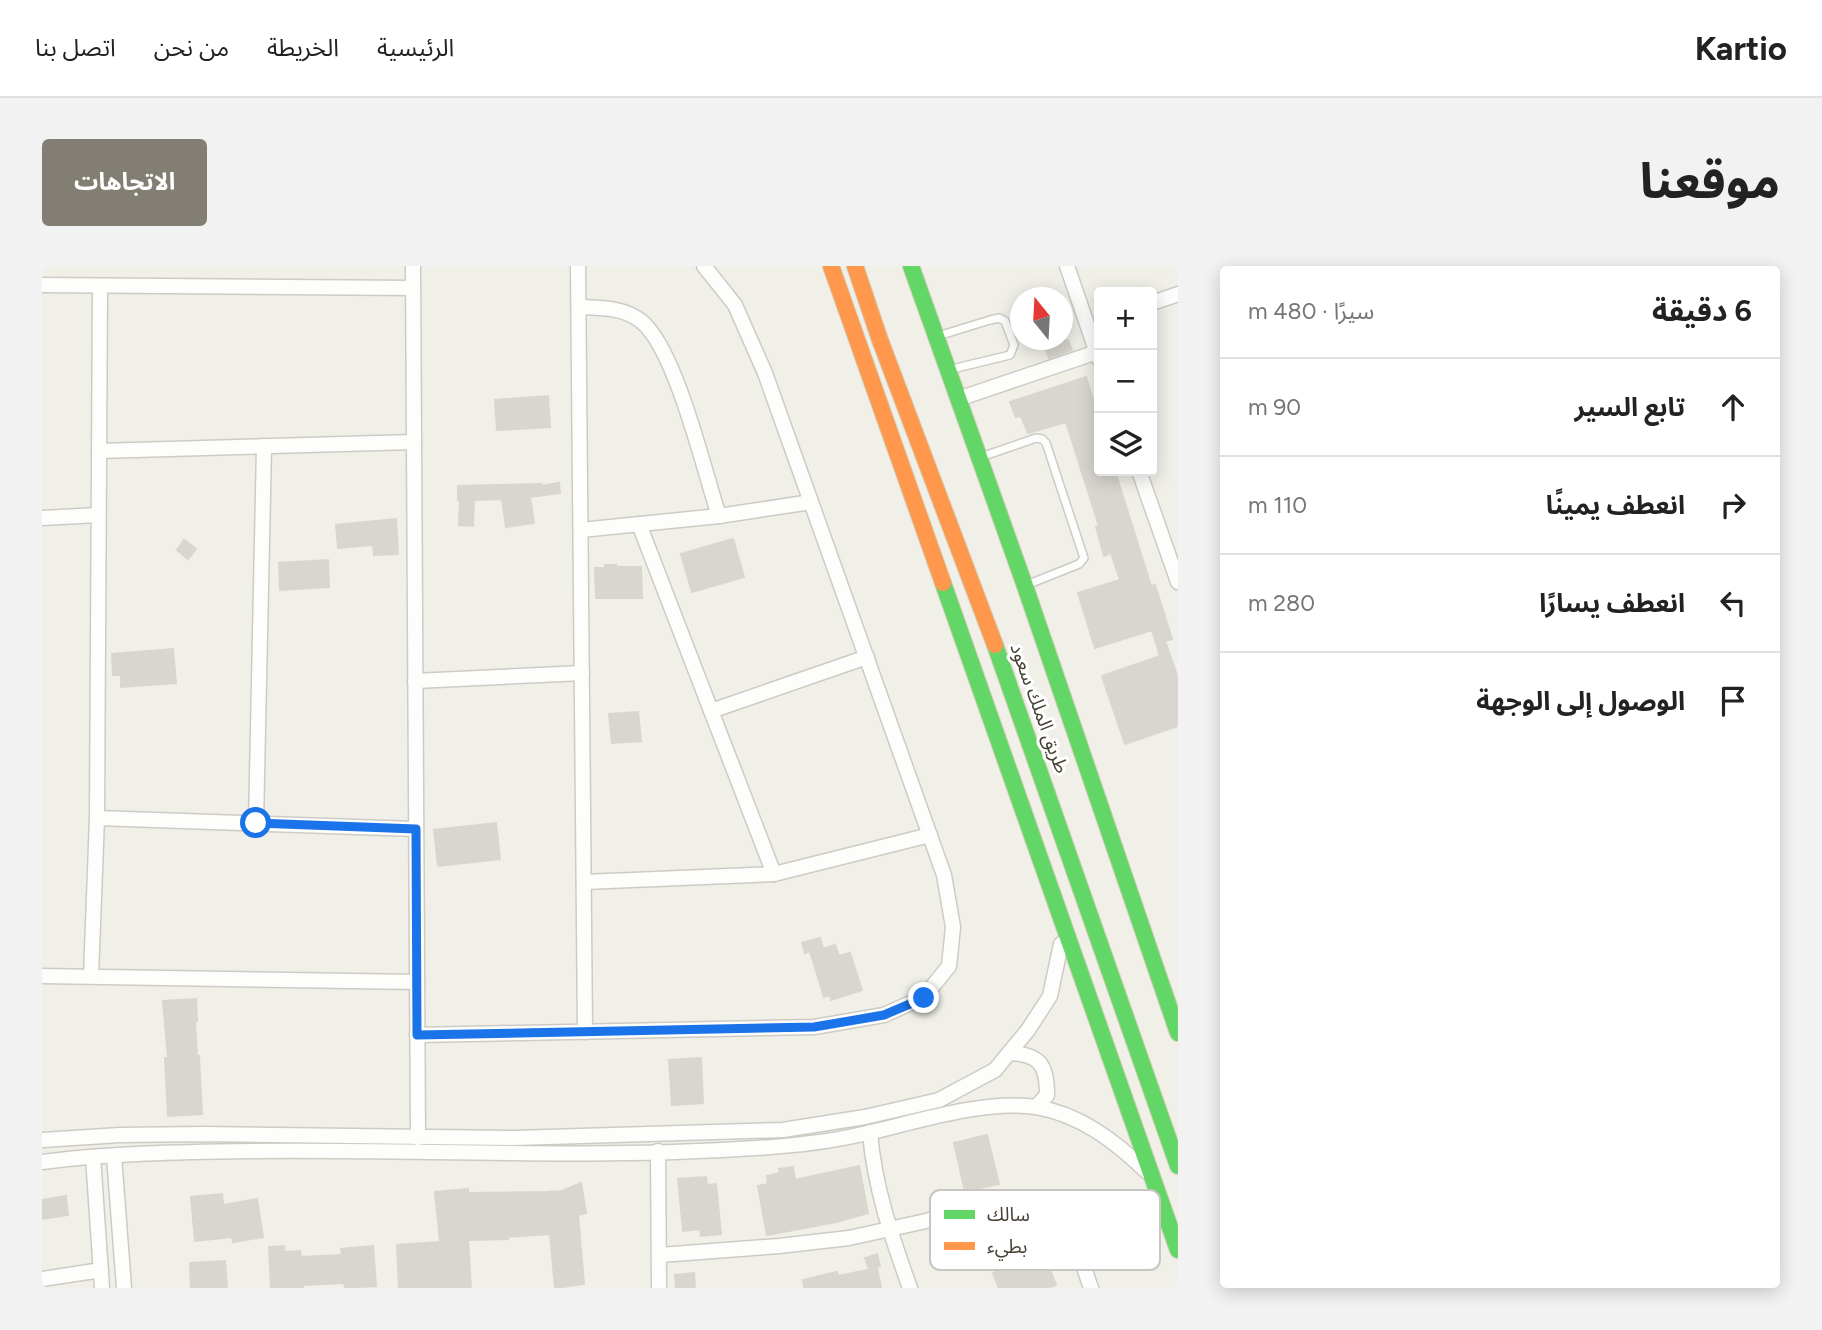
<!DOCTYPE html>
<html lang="ar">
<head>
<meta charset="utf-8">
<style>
  body { margin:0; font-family:Figtree,"Noto Sans Arabic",sans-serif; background:#f2f2f2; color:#222; direction:rtl }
  .controls { position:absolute; right:21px; top:21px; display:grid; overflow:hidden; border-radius:7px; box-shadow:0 4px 18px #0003 }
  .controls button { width:63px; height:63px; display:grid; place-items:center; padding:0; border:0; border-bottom:2px solid #e0e0e0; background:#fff; color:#222; font:35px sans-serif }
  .compass { position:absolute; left:968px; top:21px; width:63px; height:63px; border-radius:50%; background:#fff; box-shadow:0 4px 18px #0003; rotate:342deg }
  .stop { position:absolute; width:21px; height:21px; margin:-16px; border:5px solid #1a73e8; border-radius:50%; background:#fff }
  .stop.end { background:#1a73e8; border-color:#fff; box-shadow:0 2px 7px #0008 }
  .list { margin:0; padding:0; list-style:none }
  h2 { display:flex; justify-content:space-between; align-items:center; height:91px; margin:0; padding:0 28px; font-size:30px }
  h2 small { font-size:23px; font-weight:400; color:#767676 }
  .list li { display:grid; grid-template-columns:46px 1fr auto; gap:21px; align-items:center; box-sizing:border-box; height:98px; padding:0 28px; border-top:2px solid #e0e0e0 }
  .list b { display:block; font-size:26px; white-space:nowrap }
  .list em { font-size:23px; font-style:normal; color:#767676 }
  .icon { flex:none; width:38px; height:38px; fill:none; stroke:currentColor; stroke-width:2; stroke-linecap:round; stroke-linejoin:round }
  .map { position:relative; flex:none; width:1136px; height:1022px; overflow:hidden; direction:ltr; border-radius:7px }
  header { display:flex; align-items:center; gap:42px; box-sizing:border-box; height:98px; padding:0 35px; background:#fff; border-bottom:2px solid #e0e0e0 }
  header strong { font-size:33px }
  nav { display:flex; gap:38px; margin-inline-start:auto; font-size:24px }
  .intro { display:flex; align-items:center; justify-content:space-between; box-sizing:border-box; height:168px; padding:0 42px }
  h1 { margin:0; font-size:49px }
  .button { padding:18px 32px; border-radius:7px; background:#827e73; color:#fff; font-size:24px; font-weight:700 }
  main { display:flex; gap:42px; padding:0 42px }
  aside { flex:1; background:#fff; border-radius:7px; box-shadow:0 4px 18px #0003 }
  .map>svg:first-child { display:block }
</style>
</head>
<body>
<header>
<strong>Kartio</strong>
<nav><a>الرئيسية</a><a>الخريطة</a><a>من نحن</a><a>اتصل بنا</a></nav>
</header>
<div class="intro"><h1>موقعنا</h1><a class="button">الاتجاهات</a></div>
<main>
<aside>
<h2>6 دقيقة<small>سيرًا · 480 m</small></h2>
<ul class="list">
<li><svg class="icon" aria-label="ahead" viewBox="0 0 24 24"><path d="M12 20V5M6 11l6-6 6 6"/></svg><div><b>تابع السير</b></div><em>90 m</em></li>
<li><svg class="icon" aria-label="right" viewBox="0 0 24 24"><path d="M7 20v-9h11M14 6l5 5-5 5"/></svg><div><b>انعطف يمينًا</b></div><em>110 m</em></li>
<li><svg class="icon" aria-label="left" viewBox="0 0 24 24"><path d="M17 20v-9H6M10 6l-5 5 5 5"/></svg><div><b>انعطف يسارًا</b></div><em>280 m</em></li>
<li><svg class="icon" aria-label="arrive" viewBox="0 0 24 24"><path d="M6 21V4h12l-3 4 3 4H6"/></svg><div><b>الوصول إلى الوجهة</b></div></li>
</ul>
</aside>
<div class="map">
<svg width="1136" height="1022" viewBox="0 0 1136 1022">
  <rect width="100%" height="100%" fill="#f0efe8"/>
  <g fill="#d8d6cf" stroke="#d9d6ce" stroke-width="2">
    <polygon points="1000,74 1026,74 1030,84 1007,92"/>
    <polygon points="1044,111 1057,154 1057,205 1073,205 1109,320 1113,319 1130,373 1123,375 1136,412 1136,460 1083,478 1060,410 1118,390 1110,364 1053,382 1036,327 1078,314 1069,287 1062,290 1054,261 1057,260 1024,156 986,167 979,150 974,151 968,136"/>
    <polygon points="506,130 508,161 455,164 453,134"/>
    <polygon points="517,217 518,227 488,231 492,257 464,261 460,233 432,234 431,260 417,259 418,234 416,234 416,220 499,218 499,220"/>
    <polygon points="354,253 356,288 332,289 331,279 296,282 294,259"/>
    <polygon points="691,273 702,311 650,326 639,288"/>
    <polygon points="142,274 154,283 146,293 135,284"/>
    <polygon points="286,294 287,321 238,324 237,297"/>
    <polygon points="563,299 574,299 574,301 599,301 600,332 554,332 553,302 563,302"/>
    <polygon points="131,383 134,417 79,421 79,409 71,409 70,388"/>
    <polygon points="596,446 599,475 570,477 567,448"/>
    <polygon points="454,557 458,593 396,600 392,564"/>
    <polygon points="778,672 781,683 793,679 797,690 808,687 820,724 789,734 788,729 782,731 768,685 763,687 760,677"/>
    <polygon points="154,733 155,755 153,756 155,790 157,790 160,848 126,850 123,792 126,792 121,735"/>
    <polygon points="659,792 661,837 630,839 627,794"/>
    <polygon points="945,869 957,918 923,925 912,877"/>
    <polygon points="817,900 826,947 794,956 725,969 716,920 726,918 725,910 738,907 737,903 751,901 753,914"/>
    <polygon points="664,911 665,919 674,918 679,968 659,970 658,963 641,965 636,913"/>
    <polygon points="539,917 544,947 536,949 542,1018 513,1022 508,968 466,971 466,973 426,974 429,1022 357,1022 355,979 398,976 393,926 426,923 426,927 504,926 520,925"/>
    <polygon points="180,928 181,939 215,933 221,971 191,976 190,971 153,975 149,931"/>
    <polygon points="24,930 26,949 0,953 0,934"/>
    <polygon points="242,980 242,986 258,985 259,991 300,989 299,983 331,980 334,1020 303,1022 302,1017 261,1019 261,1022 229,1022 227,981"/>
    <polygon points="835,988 838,1000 827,1003 823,992"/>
    <polygon points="1002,988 1014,1019 1004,1022 957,1022 951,1007"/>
    <polygon points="183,995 185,1022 149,1022 148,997"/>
    <polygon points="835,1002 839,1022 762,1022 761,1014 795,1006 796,1010"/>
    <polygon points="652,1007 653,1022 634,1022 633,1009"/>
  </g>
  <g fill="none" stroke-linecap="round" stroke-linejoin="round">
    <defs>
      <g id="lane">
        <polyline points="896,70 948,54 957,52 963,55 972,79 968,89 910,103"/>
        <polyline points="942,190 994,172 1000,173 1004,177 1042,292 1037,298 987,318"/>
      </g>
      <g id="street">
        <polyline points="371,0 376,872"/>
        <polyline points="536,0 543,766"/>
        <polyline points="1025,0 1057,93"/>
        <polyline points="0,19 371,22"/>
        <polyline points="1110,37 1136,28"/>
        <path d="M537,41c22,1 44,0 62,14 35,28 63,150 78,195"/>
        <polyline points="916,133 1055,86"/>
        <polyline points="57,185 372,176"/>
        <polyline points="1097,205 1136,316"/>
        <polyline points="0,252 56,249"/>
        <polyline points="597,258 732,608"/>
        <polyline points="539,264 677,250 769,236"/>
        <polyline points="373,415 540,407"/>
        <polyline points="669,445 825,391"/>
        <polyline points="55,552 374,563"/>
        <polyline points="214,557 222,180"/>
        <polyline points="542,616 732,608 888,569"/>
        <polyline points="0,710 375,716"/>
        <polyline points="49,710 55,552 58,20"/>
        <polyline points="375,769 772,761 842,749 882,731 907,700 911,661 902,609 723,107 693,39 662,0"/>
        <path d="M967,787c31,1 38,12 38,42l-11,12"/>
        <path d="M828,866c4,54 22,106 40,156"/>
        <polyline points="0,874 78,869 163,868 472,872 741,864 823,851 897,834 953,804 986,764 1008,730 1019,678"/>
        <polyline points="616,885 617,1022"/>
        <polyline points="72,890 82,1022"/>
        <polyline points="51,891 60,1022"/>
        <path d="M0,896c69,-9 140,-10 210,-11 162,-2 325,8 487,-2 40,-2 80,-5 119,-14 52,-11 125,-36 178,-28 44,7 80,35 111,65"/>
        <polyline points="618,989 737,980 807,972 884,955 930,942 956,940 986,943 1017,952 1039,993 1049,1022"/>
        <polyline points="0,1013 59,1004"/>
      </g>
      <g id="fast">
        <polyline points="869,0 983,320 1136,767"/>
        <polyline points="901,317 1136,984"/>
        <polyline points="953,379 1136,900"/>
      </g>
      <g id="slow">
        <polyline points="789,0 901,317"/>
        <polyline points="813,0 838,74 953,379"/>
      </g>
    </defs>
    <use href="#lane" stroke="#cdcbc4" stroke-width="10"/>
    <use href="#street" stroke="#cdcbc4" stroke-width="17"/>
    <use href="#fast" stroke="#d4ccb4" stroke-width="18"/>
    <use href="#slow" stroke="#d4ccb4" stroke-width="18"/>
    <use href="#lane" stroke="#fdfdfc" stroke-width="7"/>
    <use href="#street" stroke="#fdfdfc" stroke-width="14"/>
    <use href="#fast" stroke="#63d668" stroke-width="16"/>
    <use href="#slow" stroke="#ff974d" stroke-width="16"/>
  </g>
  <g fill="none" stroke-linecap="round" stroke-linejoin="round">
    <polyline stroke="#1a73e8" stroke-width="9" points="214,557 374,563 375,769 772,761 842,749 882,732"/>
  </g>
  <g text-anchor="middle" stroke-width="6" stroke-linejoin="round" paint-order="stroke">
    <g font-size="19" fill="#474134" stroke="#fff">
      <text transform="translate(998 442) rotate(70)" y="7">طريق الملك سعود</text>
    </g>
  </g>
  <rect x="888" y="924" width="230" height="80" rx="10" fill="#fff" stroke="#c8c6c2" stroke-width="2"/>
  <rect x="902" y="944" width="31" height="9" fill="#63d668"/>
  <rect x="902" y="976" width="31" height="8" fill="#ff974d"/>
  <g font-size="19" fill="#474134">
    <text x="945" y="955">سالك</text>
    <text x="945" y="987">بطيء</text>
  </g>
</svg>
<div class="controls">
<button>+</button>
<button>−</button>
<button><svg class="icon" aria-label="layers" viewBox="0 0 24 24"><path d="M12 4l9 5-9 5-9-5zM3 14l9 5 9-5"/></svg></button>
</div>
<svg class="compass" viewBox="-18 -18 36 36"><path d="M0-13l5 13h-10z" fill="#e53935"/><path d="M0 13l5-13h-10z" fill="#767676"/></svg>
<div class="stop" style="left:214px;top:557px"></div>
<div class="stop end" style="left:882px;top:732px"></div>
</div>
</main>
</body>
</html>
